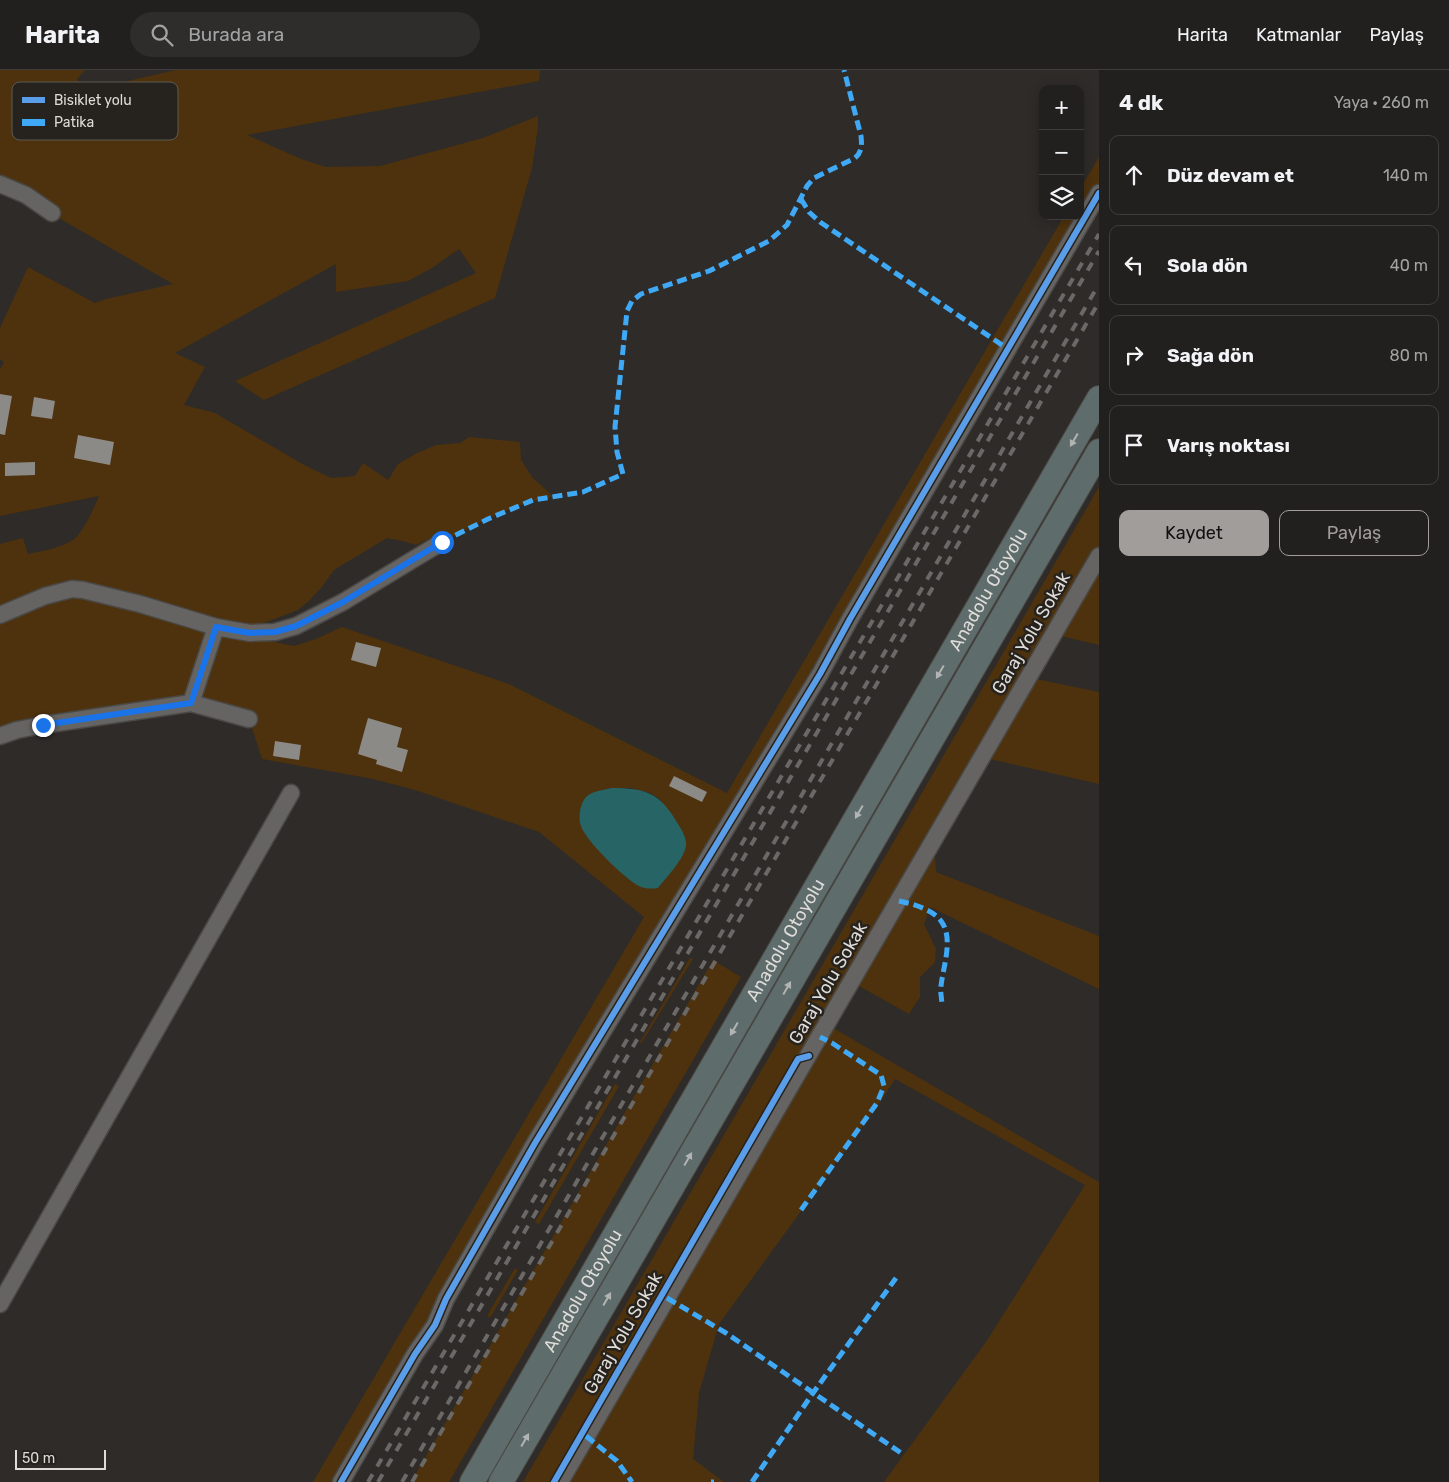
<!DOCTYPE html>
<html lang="tr">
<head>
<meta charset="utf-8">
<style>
  body { margin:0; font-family:Rubik,sans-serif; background:#2e2d2b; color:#f1f3f6 }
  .controls { position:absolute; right:15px; top:15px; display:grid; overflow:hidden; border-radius:10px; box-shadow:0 2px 12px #0003 }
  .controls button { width:45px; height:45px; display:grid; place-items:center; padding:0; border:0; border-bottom:1px solid #3f3e3c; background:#22201e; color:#f1f3f6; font:25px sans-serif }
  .scale { position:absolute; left:15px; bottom:12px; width:91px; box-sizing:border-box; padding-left:5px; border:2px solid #dedbd8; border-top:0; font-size:14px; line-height:18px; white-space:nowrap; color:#dedbd8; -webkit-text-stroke:4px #26221d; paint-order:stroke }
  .stop { position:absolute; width:15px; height:15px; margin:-11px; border:4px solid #1a73e8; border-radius:50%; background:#fff }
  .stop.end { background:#1a73e8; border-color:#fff; box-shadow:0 1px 5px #0008 }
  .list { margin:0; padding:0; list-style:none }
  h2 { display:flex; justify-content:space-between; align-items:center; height:65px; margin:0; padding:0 20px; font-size:21px }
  h2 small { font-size:16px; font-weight:400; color:#a2a3a4 }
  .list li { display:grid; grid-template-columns:32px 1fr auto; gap:15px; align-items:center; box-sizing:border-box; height:80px; margin:0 10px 10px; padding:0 10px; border:1px solid #3f3e3c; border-radius:10px }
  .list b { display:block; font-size:19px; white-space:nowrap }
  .list em { font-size:16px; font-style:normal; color:#a2a3a4 }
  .actions { display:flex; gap:10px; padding:15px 20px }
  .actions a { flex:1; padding:11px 0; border:1px solid #a09d9a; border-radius:10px; text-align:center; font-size:18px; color:#a09d9a }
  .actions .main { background:#a09d9a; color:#111 }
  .icon { flex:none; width:28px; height:28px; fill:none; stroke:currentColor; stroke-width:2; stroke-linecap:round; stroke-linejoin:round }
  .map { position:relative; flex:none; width:1099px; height:1412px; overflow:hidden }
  header { display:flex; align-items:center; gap:30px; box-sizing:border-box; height:70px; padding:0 25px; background:#22201e; border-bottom:1px solid #3f3e3c }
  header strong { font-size:24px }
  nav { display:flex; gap:28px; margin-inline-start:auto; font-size:18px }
  .search { width:350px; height:45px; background:#2e2d2b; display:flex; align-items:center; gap:12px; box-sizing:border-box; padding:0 18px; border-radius:28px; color:#a2a3a4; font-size:19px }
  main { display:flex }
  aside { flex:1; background:#22201e }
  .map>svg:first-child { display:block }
</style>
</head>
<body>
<header>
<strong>Harita</strong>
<div class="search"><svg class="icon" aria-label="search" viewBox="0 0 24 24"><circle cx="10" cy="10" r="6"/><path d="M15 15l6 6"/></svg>Burada ara</div>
<nav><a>Harita</a><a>Katmanlar</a><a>Paylaş</a></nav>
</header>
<main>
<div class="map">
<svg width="1099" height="1412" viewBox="0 0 1099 1412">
  <rect width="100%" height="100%" fill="#2e2b28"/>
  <g fill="#4e320d" fill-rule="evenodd">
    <path d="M0,0h85l-8,9 7,12 92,-21h364l-1,11 -292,54 54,24 25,8 54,-1 103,-28 55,-22v11l-6,41 -37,130 -231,102 -29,-19 241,-108 -17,-24 -27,19 -24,13 -72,11v-28l-161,89 30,14 -21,38 31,8 91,53 25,12 24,-2 8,-13 25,17 10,-16 19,-11 19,-8 24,-2 9,-6 51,5 1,18 11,17 22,20c-40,6 -76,27 -112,45l-12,-4 -14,7 -13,-4 -16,-3 -53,32 -13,18 -12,13 -11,9 -34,13 -24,3 -138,-38 -102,21v-65l23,-6 5,16c15,-3 32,-6 45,-14 9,-5 22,-34 26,-44l-99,20v-147l4,-7 -4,-3v-31l28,-61 67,36 11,-4 67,-15 -173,-100z"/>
    <polygon points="1099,87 1099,113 1080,144 1080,119"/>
    <path d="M1064,146h15l-187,316 -555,950h-24l331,-565 -105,-85 -124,-42 -42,-11 -111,-20 -13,-40 -58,-16 25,-76 43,12 35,7 22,-7 26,-12 167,57 218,109zM611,718h20l19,5 10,6 25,50 -8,14 -19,25 -28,-7 -45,-46 15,-44z"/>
    <polygon points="1099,417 1099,477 557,1412 523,1412"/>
    <polygon points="1099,499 1099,575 1061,566"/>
    <polygon points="65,527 91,528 210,560 189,622 183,628 0,661 0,554"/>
    <polygon points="1036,609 1099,622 1099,714 990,689"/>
    <polygon points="935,786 936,802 1099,866 1099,919 930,837 924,854 936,879 935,892 920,907 920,927 909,944 859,916"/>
    <polygon points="690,888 693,889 641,974 640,972"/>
    <polygon points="713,890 741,907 449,1412 411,1412"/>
    <polygon points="833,958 1099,1112 1099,1412 884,1412 986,1272 1085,1115 895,1009 881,1031 719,1254 699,1323 693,1389 724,1412 566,1412"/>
    <polygon points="615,1014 619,1016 539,1154 535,1152"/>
    <polygon points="515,1198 518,1200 490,1248 487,1246"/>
  </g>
  <path fill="#276465" d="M611,718c36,0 49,5 67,36 4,6 9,15 8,22 -2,13 -20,32 -28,42 -7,1 -13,1 -19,-2 -13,-6 -54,-46 -58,-60 -3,-8 -1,-23 5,-29 6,-6 18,-7 25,-9z"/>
  <g fill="#8c8a87">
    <polygon points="0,324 12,326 5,365 0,364"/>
    <polygon points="34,327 55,331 52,349 31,346"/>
    <polygon points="78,365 114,372 110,395 74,388"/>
    <polygon points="35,392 35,405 5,406 5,393"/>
    <polygon points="356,572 381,578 376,597 351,590"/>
    <polygon points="368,648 402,658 397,677 408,680 402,702 376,694 377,690 358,684"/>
    <polygon points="275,671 301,675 299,690 273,686"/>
    <polygon points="674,706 707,722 702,732 669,716"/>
  </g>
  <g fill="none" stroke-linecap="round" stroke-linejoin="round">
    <defs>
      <g id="minor">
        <polyline points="0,114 26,125 52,143"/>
        <polyline points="0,545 45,526 72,519 83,520 140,534 216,557 191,633"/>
        <polyline points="216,557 250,563 275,562 296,556 343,532 442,472"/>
        <polyline points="0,666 17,660 43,655 191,633 249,649"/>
        <polyline points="0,1234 291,723"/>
        <polyline points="341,1412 415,1284 435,1255 446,1229 535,1073 820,604 850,549 1099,123"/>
        <polyline points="560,1412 1099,486"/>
      </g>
      <g id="highway">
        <path id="s1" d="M472,1412l627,-1084"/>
        <polyline points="501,1412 1099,381"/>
      </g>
    </defs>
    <use href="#minor" stroke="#4a4845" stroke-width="19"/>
    <use href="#highway" stroke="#4a4845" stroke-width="26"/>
    <use href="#minor" stroke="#666462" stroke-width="16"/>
    <use href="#highway" stroke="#5e6c6b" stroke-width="24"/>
    <g stroke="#6b6967" stroke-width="4" stroke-dasharray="9 9" stroke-linecap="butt">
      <polyline points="368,1412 1099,164"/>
      <polyline points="378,1412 1099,181"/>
      <polyline points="402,1412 1099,214"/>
      <polyline points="412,1412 1099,232"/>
    </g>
    <g stroke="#3fa9f5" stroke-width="5" stroke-dasharray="10 5" stroke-linecap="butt">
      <polyline points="801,129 809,142 820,152 1008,279"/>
      <path d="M442,472l46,-23 45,-19 50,-8 40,-18 -6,-22 -2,-25 12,-116 5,-10 9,-7 68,-23 60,-30 18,-16 20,-39 7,-8 41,-20c7,-6 7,-13 6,-22l-17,-66"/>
      <path d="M899,831c14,3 33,8 42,20 13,17 2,46 0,65 -1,6 1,13 1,20"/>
      <polyline points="801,1140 877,1033 884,1016 881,1005 832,973 820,967"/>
      <polyline points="667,1228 726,1263 904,1385"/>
      <polyline points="586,1366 617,1391 632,1412"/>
      <polyline points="711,1412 714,1412"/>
      <polyline points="752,1412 813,1323 896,1208"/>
    </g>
    <defs>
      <g id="cycleway">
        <polyline points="341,1412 415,1284 435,1255 446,1229 535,1073 820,604 850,549 1099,123"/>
        <polyline points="554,1412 798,989 809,986"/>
      </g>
    </defs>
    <use href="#cycleway" stroke="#26221d" stroke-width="9"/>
    <use href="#cycleway" stroke="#5a9eea" stroke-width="6"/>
  </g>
  <defs><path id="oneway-solid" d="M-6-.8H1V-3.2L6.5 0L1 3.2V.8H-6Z" transform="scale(1.25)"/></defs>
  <g fill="#b1b4b2">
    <use href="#oneway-solid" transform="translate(1074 370) rotate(120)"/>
    <use href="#oneway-solid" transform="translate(940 602) rotate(120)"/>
    <use href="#oneway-solid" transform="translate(859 742) rotate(120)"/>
    <use href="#oneway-solid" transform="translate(787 918) rotate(-60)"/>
    <use href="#oneway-solid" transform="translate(734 959) rotate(120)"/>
    <use href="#oneway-solid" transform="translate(688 1089) rotate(-60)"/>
    <use href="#oneway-solid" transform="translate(607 1229) rotate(-60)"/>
    <use href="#oneway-solid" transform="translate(525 1370) rotate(-60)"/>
  </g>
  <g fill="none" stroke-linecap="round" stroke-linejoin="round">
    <polyline stroke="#1a73e8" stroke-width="6" points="43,655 191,633 216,557 250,563 275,562 296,556 343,532 442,472"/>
  </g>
  <g text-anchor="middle" stroke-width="5" stroke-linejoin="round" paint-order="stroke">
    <g font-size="18" fill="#dedbd8" stroke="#26221d">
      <text dy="6" stroke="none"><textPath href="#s1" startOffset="1031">Anadolu Otoyolu</textPath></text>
      <text transform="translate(1031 563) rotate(-60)" y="6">Garaj Yolu Sokak</text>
      <text dy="6" stroke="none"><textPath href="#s1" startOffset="626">Anadolu Otoyolu</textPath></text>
      <text transform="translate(828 913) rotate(-60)" y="6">Garaj Yolu Sokak</text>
      <text dy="6" stroke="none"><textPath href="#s1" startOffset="221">Anadolu Otoyolu</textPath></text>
      <text transform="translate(623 1263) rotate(-60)" y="6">Garaj Yolu Sokak</text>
    </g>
  </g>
  <rect x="12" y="12" width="166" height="58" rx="8" fill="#26221d" stroke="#5d5a55" stroke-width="1"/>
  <rect x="22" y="27" width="23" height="6" fill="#5a9eea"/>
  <rect x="22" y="49" width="23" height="7" fill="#3fa9f5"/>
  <g font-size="14" fill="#dedbd8">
    <text x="54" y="35">Bisiklet yolu</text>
    <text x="54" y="57">Patika</text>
  </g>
</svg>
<div class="controls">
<button>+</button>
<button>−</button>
<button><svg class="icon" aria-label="layers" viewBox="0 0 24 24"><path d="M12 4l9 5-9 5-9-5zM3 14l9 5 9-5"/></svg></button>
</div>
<div class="scale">50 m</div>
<div class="stop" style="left:442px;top:472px"></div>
<div class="stop end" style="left:43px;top:655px"></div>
</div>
<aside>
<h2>4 dk<small>Yaya · 260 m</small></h2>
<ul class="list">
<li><svg class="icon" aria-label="ahead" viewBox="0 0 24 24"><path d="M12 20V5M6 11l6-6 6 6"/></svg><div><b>Düz devam et</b></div><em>140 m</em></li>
<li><svg class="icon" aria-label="left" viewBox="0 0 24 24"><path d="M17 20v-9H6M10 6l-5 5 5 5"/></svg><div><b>Sola dön</b></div><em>40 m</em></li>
<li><svg class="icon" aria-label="right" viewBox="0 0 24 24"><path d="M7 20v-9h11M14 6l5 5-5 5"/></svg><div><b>Sağa dön</b></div><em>80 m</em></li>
<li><svg class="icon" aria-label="arrive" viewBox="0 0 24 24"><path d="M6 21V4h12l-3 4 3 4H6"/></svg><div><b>Varış noktası</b></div></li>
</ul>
<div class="actions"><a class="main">Kaydet</a><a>Paylaş</a></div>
</aside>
</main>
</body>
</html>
